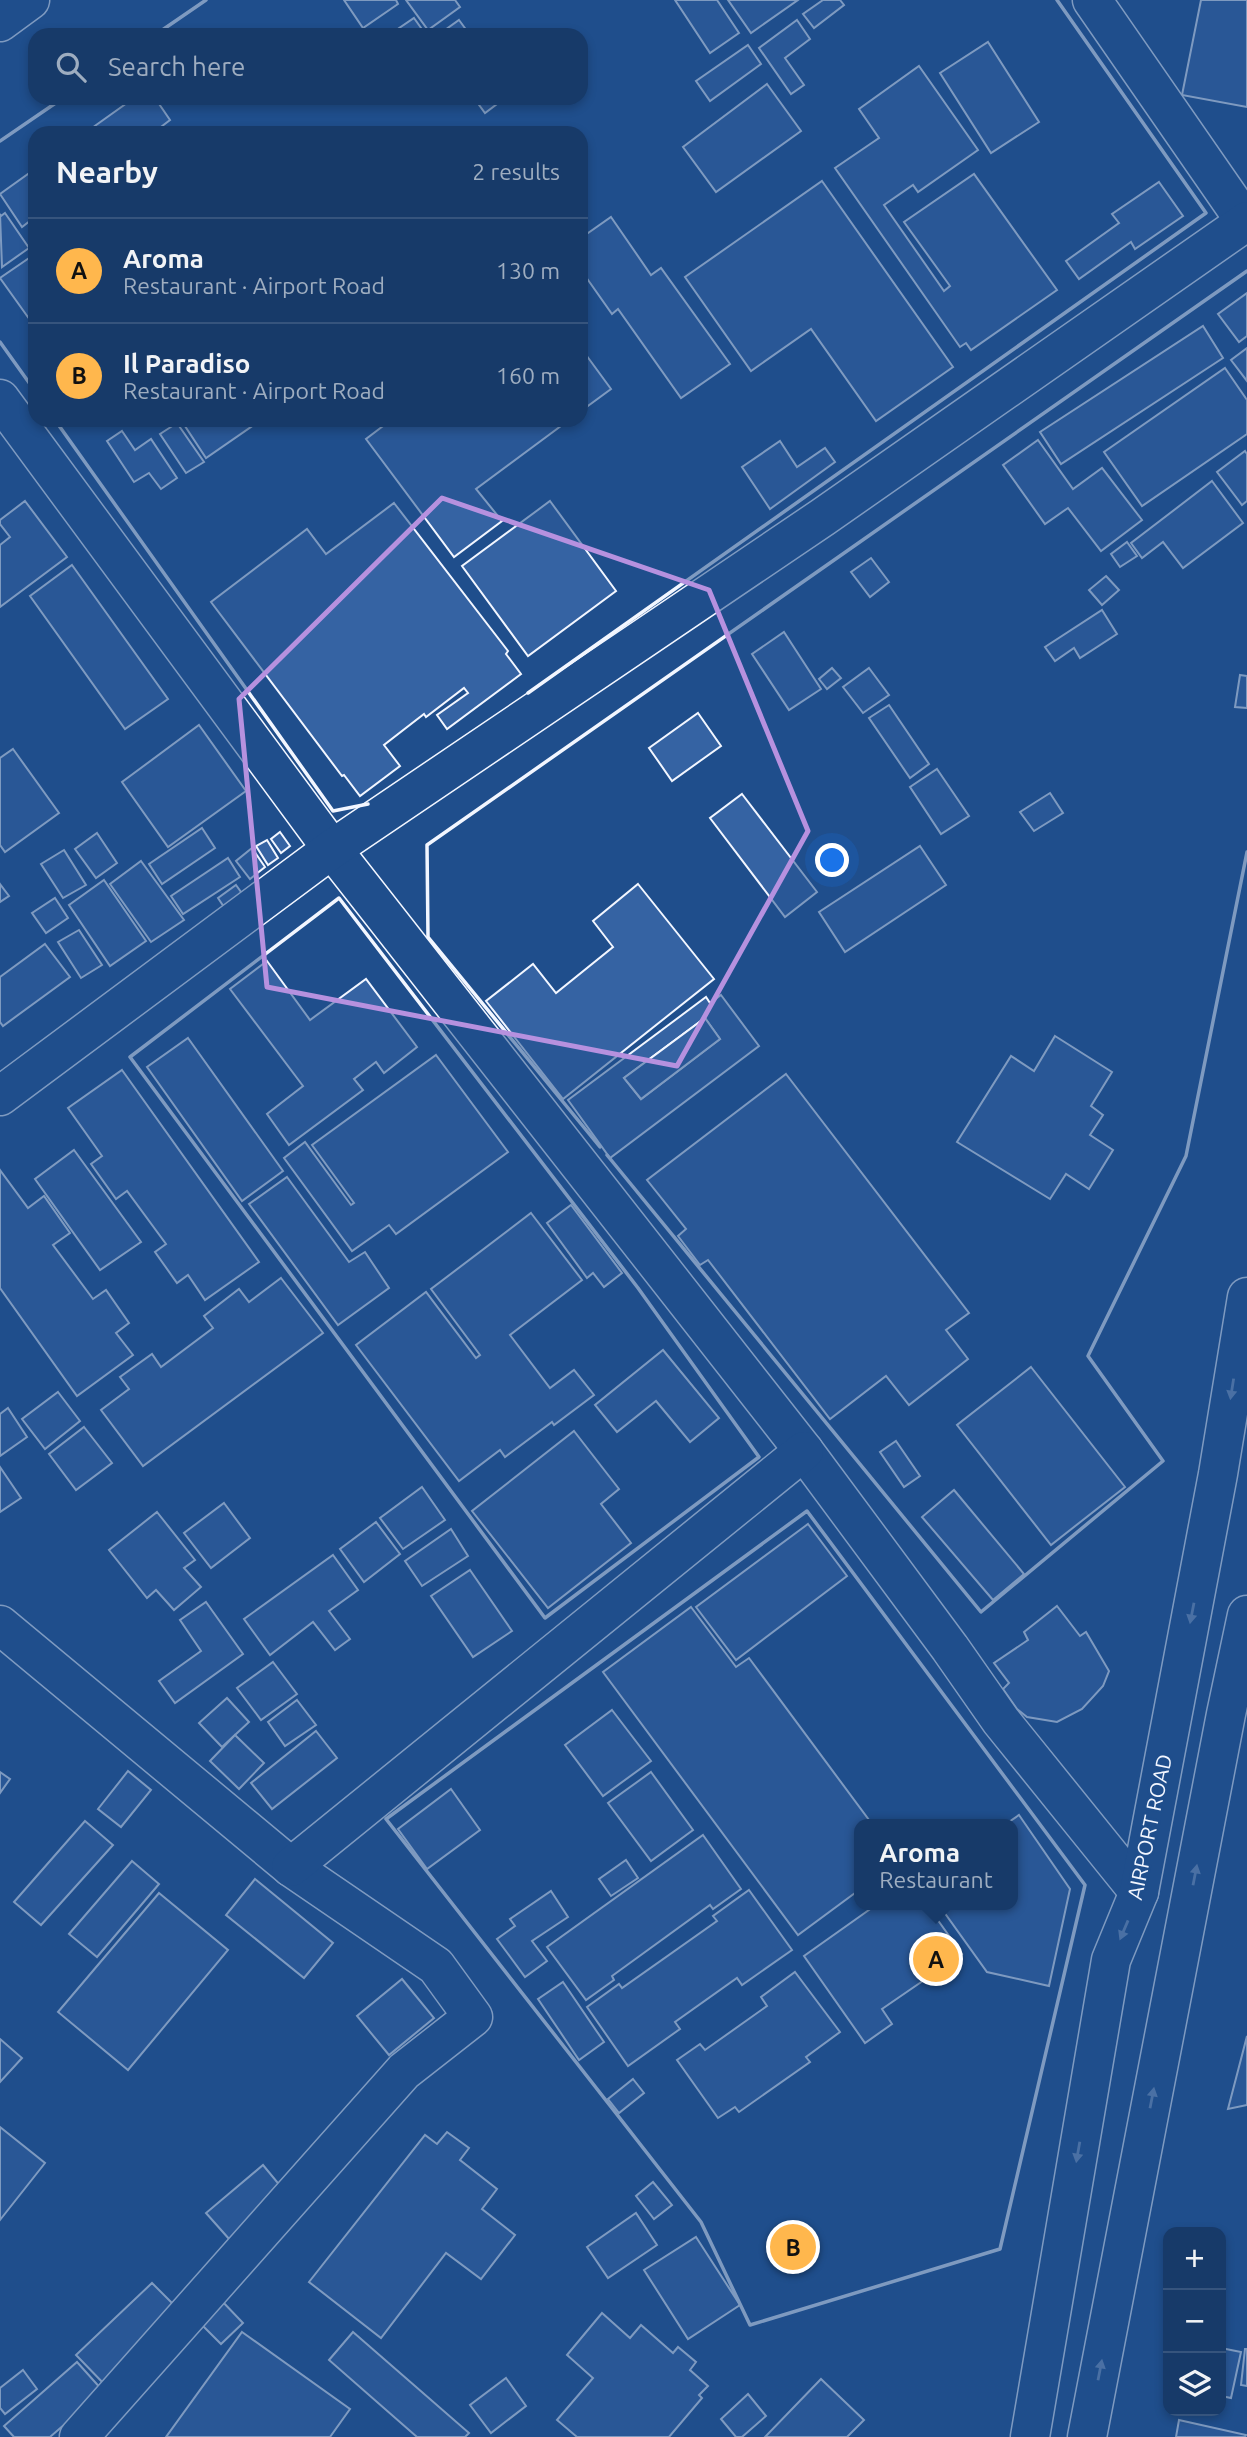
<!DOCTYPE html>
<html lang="en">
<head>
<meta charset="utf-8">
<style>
  body { margin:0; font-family:Ubuntu,sans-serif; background:#20416f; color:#f1f3f6 }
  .controls { position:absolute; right:21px; bottom:21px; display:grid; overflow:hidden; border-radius:14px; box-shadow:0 4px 10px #0003 }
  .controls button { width:63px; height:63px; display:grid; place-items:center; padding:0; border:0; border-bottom:2px solid #36547d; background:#173a69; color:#f1f3f6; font:35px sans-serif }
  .you { position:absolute; left:833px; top:861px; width:24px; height:24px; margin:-18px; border:5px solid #fff; border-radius:50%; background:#1a73e8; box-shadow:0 0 0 10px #1a73e833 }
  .badge { display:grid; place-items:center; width:46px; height:46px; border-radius:50%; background:#ffb74d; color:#111; font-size:23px; font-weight:700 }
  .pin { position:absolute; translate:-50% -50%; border:4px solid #fff; box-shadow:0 2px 7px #0006 }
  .popup { position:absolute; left:854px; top:1819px; width:164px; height:91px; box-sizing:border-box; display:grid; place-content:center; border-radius:14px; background:#173a69; filter:drop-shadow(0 2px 5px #0005); font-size:23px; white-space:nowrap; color:#9eadc0 }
  .popup b { font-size:26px; color:#f1f3f6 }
  .popup::after { content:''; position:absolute; left:50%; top:100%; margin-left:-14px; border:14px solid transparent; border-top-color:#173a69 }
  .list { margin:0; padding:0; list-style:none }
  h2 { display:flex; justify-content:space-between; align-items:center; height:91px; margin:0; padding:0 28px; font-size:30px }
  h2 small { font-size:23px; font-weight:400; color:#9eadc0 }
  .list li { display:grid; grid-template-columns:46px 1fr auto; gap:21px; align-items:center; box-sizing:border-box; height:105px; padding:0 28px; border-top:2px solid #36547d }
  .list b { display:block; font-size:26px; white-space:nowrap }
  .list p { margin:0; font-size:23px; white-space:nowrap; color:#9eadc0 }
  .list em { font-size:23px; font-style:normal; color:#9eadc0 }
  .icon { flex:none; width:38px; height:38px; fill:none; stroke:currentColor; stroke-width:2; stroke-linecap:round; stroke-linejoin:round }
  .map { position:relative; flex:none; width:1247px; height:2437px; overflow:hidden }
  .search { position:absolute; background:#173a69; box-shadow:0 4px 10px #0003; left:28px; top:28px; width:560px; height:77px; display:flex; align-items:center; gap:18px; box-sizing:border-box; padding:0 24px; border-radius:21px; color:#9eadc0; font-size:26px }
  .panel { position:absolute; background:#173a69; box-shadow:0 4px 10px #0003; left:28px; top:126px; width:560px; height:301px; border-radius:21px }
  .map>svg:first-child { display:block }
</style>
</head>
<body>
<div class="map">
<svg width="1247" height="2437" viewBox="0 0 1247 2437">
  <rect width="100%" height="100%" fill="#1f4e8c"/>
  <g fill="#3563a3" stroke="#f2f6ff" stroke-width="2" fill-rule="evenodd">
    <polygon points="344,0 396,0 398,4 363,28"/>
    <polygon points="406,0 455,0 460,7 428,30"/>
    <polygon points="675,0 717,0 739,33 710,53"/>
    <polygon points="728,0 798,0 751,33"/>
    <polygon points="823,0 840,0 844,5 814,28 803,14"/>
    <polygon points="1201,0 1247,0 1247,107 1182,95"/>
    <polygon points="414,18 426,35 389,35"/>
    <polygon points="459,20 470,35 438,35"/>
    <polygon points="797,20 810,39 785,58 804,85 791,94 759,48"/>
    <polygon points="988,42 1039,122 991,153 940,73"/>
    <polygon points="748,45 761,64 710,101 696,81"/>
    <polygon points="919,66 978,150 918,192 913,185 884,205 944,291 950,286 904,222 974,174 1057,290 971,350 966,343 960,347 835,168 879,138 859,109"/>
    <polygon points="767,84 801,131 716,192 683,147"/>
    <polygon points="134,98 155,98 170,120 153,133 85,133"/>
    <polygon points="474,98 505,98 485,113"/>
    <polygon points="35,169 35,217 22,227 0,194"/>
    <polygon points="822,181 953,367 876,421 811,329 751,371 685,277"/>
    <polygon points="1159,182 1183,216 1135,249 1131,242 1079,279 1066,261 1119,223 1112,214"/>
    <polygon points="5,213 29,248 2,267 0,214 1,216"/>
    <polygon points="611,217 651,275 661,268 730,364 681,398 618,309 612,314 581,270 581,238"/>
    <polygon points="35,254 35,327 0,278"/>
    <polygon points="1247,293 1247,336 1239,342 1218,314"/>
    <polygon points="1203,326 1223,358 1061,464 1040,432"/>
    <polygon points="581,348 611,389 581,411"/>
    <polygon points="1247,348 1247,381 1231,360"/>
    <polygon points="1225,368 1247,400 1247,434 1142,506 1104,452"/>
    <polygon points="181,420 261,420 206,458"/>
    <polygon points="391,420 569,420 476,489 502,521 454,557 366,439"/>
    <polygon points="177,423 204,462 186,473 160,434"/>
    <polygon points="122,431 135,450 151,439 177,478 161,489 149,473 134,482 107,441"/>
    <polygon points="1038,440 1073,489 1102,468 1142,520 1101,551 1068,508 1045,524 1003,465"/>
    <polygon points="780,441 797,467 825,448 835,462 770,509 742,467"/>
    <polygon points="1245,451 1247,454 1247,501 1242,505 1217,472"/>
    <polygon points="1212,481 1243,523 1183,568 1163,542 1142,558 1131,543"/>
    <polygon points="25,501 67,557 0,607 0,545 10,537 0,524 0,520"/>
    <polygon points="550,501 616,591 528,656 462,566"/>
    <polygon points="394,503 508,651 506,654 521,674 447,729 437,715 468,693 464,688 426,717 424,714 384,745 400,766 360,796 344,775 342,776 211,602 307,529 326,554"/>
    <polygon points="1127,542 1137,556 1120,567 1111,554"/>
    <polygon points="871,558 889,582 870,597 851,572"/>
    <polygon points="72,565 168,699 125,729 30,596"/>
    <polygon points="1106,576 1119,590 1102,605 1089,590"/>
    <polygon points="1102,610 1117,634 1080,658 1074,648 1055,661 1045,647"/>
    <polygon points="784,632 821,689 789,710 752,654"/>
    <polygon points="832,668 841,678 827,689 819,679"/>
    <polygon points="869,668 889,695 863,713 843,687"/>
    <polygon points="1240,675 1247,676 1247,708 1235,707"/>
    <polygon points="889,705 929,764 910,778 869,718"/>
    <polygon points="698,713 721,746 672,781 649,748"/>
    <polygon points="199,725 246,791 168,847 122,782"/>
    <polygon points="13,749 59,813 5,852 0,845 0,758"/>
    <polygon points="937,769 969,816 941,834 910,787"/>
    <polygon points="1050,793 1063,813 1034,831 1020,812"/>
    <polygon points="742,794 817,892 785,917 710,818"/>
    <polygon points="202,828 215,848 162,884 149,864"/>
    <polygon points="280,832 290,846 281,853 271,839"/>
    <polygon points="97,833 117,863 96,878 75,849"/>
    <polygon points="267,840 278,858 268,865 256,846"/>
    <polygon points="920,846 946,885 845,952 819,912"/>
    <polygon points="252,848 265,867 250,879 236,861"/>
    <polygon points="64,850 86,885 63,898 41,864"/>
    <polygon points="228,858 240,877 183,914 171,896"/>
    <polygon points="141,861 184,920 151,942 110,884"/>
    <polygon points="104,880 146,941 110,966 69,905"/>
    <polygon points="0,884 9,896 0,902"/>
    <polygon points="638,884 714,979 563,1099 486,1001 533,964 556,993 613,947 593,921"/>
    <polygon points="236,885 251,906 232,919 218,898"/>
    <polygon points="55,898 68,918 46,933 32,913"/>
    <polygon points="79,930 102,965 81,978 58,942"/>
    <polygon points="45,944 70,977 3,1026 0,1022 0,977"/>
    <polygon points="267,961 310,1020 366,979 417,1047 384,1073 376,1062 354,1079 363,1090 289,1145 267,1114 303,1086 230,989"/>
    <path d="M721,995l38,51 -149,112 -42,-58 138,-103 4,6zM705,1018l15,21 -79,60 -17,-21z"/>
    <polygon points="705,1018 720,1039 641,1099 624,1078"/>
    <polygon points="1055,1036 1112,1072 1091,1106 1103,1115 1090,1135 1113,1150 1089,1189 1066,1174 1050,1199 957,1142 1011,1056 1034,1071"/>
    <polygon points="188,1038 283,1171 242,1201 147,1067"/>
    <polygon points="436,1055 508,1152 396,1234 389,1225 352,1251 284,1158 305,1142 351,1205 354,1203 312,1145"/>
    <polygon points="122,1070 259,1262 205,1300 188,1275 177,1283 155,1252 166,1244 127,1191 116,1199 91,1164 102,1156 68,1108"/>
    <polygon points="786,1074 969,1313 946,1330 968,1359 909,1405 886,1376 830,1419 708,1260 700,1265 678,1236 686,1229 647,1180"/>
    <polygon points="74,1150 141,1242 100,1270 35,1179"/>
    <polygon points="0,1170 28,1208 44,1196 70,1233 53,1245 93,1299 106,1290 129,1323 116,1333 133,1355 77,1396 0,1288"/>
    <polygon points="287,1177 349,1262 365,1252 389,1288 338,1325 249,1204"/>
    <polygon points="571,1205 622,1273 604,1287 593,1273 587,1278 547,1223"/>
    <polygon points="531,1213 582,1280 510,1335 550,1388 574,1370 594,1395 554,1425 552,1422 505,1457 500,1450 459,1481 356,1345 426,1292 476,1358 480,1355 431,1289"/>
    <polygon points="281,1278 323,1333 143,1466 101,1410 129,1389 120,1377 152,1354 161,1367 213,1328 204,1316 239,1289 249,1302"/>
    <polygon points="663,1350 719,1418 690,1442 656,1401 617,1432 595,1405"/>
    <polygon points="1031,1367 1125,1487 1051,1545 957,1425"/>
    <polygon points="58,1392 80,1421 45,1449 22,1419"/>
    <polygon points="8,1408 27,1437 0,1456 0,1414"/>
    <polygon points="84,1427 112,1463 76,1490 49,1454"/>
    <polygon points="574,1431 619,1489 601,1504 631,1543 548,1608 472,1511"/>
    <polygon points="896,1441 920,1476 904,1487 880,1452"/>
    <polygon points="0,1467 21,1498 0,1512"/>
    <polygon points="422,1487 445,1520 403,1549 380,1518"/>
    <polygon points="954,1490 1024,1574 993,1600 922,1517"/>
    <polygon points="224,1503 250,1538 211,1568 184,1533"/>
    <polygon points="157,1512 195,1560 184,1568 201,1587 174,1610 156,1590 147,1598 109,1550"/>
    <polygon points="376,1522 400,1554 364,1582 340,1549"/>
    <polygon points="808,1524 847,1576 736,1660 696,1607"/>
    <polygon points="451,1529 468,1556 422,1586 405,1561"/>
    <polygon points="333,1555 358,1590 329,1611 350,1639 335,1650 313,1622 270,1655 244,1619"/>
    <polygon points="470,1570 512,1631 473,1657 431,1596"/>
    <polygon points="206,1602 243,1654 175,1703 159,1681 201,1651 180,1620"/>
    <polygon points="1057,1606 1080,1636 1086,1632 1109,1671 1103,1686 1082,1709 1057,1722 1027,1717 1017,1709 1003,1689 1009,1683 994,1663 1028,1640 1024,1632"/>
    <polygon points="691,1607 736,1667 749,1658 872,1824 859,1824 859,1890 798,1935 603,1672"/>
    <polygon points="273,1662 297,1694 261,1720 237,1688"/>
    <polygon points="227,1698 249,1722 222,1747 199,1723"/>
    <polygon points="297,1700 316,1725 285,1746 268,1722"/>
    <polygon points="612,1710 651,1761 603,1796 565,1745"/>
    <polygon points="316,1731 337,1758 272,1809 251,1783"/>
    <polygon points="235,1735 264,1763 239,1789 210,1761"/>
    <polygon points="128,1771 151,1790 121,1827 98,1809"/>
    <polygon points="0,1772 10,1779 0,1793"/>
    <polygon points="651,1772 693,1830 651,1861 608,1803"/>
    <polygon points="451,1789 480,1830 427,1869 398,1829"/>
    <polygon points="1019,1815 1070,1889 1049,1986 987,1972 939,1905 1013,1905 1013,1824 1006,1824"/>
    <polygon points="85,1821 113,1845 41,1925 14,1902"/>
    <polygon points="703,1835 741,1889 713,1909 710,1905 612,1976 614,1980 586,2000 547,1947"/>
    <polygon points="626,1860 638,1878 611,1896 599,1879"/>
    <polygon points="132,1861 159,1884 97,1957 69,1934"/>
    <polygon points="255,1879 333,1943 304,1978 226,1915"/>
    <polygon points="749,1890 792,1950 742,1985 737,1978 675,2022 680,2029 628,2066 587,2007 619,1984 622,1988 717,1921 713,1916"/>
    <polygon points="551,1891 568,1917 532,1941 547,1961 525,1977 497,1939 515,1926 510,1919"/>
    <polygon points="159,1893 228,1950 128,2070 58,2012"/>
    <polygon points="876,1905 927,1905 962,1954 882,2009 892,2024 865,2043 804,1956"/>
    <polygon points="795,1972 840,2032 806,2057 810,2062 739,2112 735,2107 718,2118 677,2060 700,2044 705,2050 767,2006 761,1997"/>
    <polygon points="402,1979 434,2018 389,2055 357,2016"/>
    <polygon points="563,1982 604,2042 579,2060 538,1999"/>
    <polygon points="1247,2036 1247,2105 1228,2109"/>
    <polygon points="0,2039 22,2058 0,2082"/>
    <polygon points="633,2079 644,2093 619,2113 608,2099"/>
    <polygon points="0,2127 45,2163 0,2220"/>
    <polygon points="447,2132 469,2148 460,2160 497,2189 482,2209 515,2235 481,2279 446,2253 381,2338 309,2282 425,2135 437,2144"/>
    <polygon points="263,2165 287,2194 230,2240 206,2213"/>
    <polygon points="653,2182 672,2205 654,2219 636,2196"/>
    <polygon points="636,2213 657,2245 608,2278 587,2247"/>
    <polygon points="696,2237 740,2305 688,2339 644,2270"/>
    <polygon points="152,2283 183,2314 107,2387 76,2355"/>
    <polygon points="220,2299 243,2323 221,2344 198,2321"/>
    <polygon points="602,2313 630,2338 641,2325 673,2353 678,2347 696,2362 690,2370 708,2386 699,2395 702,2398 669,2437 577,2437 557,2420 593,2378 567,2355"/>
    <polygon points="242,2332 350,2409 330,2437 166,2437"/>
    <polygon points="353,2332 469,2433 465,2437 417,2437 329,2360"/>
    <polygon points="1221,2348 1241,2352 1231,2398 1221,2396"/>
    <polygon points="1245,2349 1247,2349 1247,2386 1241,2385"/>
    <polygon points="77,2362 103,2391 50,2437 14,2437 4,2426"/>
    <polygon points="23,2370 37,2389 5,2414 0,2408 0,2388"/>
    <polygon points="506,2378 526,2406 491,2433 470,2405"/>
    <polygon points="821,2379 864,2420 847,2437 765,2437"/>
    <polygon points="748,2394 766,2416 742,2437 736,2437 721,2419"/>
    <polygon points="1179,2420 1246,2435 1245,2437 1176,2437"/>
  </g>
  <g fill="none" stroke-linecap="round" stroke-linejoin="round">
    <defs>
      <g id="minor">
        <polyline points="1092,0 1245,221"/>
        <polyline points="0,22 30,0"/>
        <polyline points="0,399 332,849 804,1451 950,1648 1001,1721 1139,1892"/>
        <polyline points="0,1096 332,849 823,517 1247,221"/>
        <polyline points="0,1625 291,1867 436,1966 473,2017 404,2071 79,2437"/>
        <polyline points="291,1867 804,1451"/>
      </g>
      <g id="primary">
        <polyline points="1030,2437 1111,1960 1139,1892 1218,1474 1247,1297"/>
        <polyline points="1087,2437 1226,1714 1247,1615"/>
      </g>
    </defs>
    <use href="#minor" stroke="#f2f6ff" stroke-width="41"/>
    <use href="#primary" stroke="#f2f6ff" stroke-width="41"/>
    <use href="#minor" stroke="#1f4e8c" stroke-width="38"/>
    <use href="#primary" stroke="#1f4e8c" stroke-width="38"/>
    <g stroke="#f2f6ff" stroke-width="3.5">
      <polyline points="155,35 206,0"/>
      <polyline points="0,141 63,98"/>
      <polyline points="0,342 35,391"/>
      <polyline points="55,420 333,811 368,804"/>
      <polyline points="528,693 1206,213 1057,0"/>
      <polygon points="339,898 638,1288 759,1457 545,1618 130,1057"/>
      <polyline points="600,1147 428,937 427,845 1247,271"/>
      <polyline points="607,1155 981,1612 1163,1461 1088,1356 1186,1156 1247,852"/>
      <polygon points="807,1511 1085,1885 1000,2249 750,2325 701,2222 386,1819"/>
    </g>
  </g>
  <defs><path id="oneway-solid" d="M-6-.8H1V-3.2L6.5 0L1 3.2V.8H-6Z" transform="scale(1.75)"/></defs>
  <g fill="#7e9ac0">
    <use href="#oneway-solid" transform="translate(1232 1389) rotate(99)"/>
    <use href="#oneway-solid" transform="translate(1192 1613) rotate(101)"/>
    <use href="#oneway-solid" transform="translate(1195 1875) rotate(-79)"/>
    <use href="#oneway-solid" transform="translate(1124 1930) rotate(113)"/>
    <use href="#oneway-solid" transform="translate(1152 2098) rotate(-79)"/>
    <use href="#oneway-solid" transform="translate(1078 2152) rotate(100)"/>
    <use href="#oneway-solid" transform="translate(1100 2370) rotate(-79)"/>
  </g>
  <path d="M0 0H1247V2437H0ZM442,498l267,92 99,241 -131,235 -410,-79 -28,-288z" fill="#1f4e8c" fill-opacity=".55" fill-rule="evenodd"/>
  <path fill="none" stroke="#b691df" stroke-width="5" stroke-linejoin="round" d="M442,498l267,92 99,241 -131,235 -410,-79 -28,-288z"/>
  <g text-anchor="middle" stroke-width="5" stroke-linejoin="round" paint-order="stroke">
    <g font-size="21" fill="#f2f6ff" stroke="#1f4e8c">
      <text transform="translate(1150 1827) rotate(-78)" y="7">AIRPORT ROAD</text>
    </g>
  </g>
</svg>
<div class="controls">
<button>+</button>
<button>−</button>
<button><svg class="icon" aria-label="layers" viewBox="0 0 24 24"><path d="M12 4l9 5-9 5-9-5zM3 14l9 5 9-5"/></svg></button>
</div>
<div class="you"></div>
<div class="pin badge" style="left:936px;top:1959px">A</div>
<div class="popup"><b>Aroma</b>Restaurant</div>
<div class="pin badge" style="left:793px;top:2247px">B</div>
<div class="search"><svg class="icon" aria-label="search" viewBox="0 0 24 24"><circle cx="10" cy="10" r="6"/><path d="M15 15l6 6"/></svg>Search here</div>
<section class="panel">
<h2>Nearby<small>2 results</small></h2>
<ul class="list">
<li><span class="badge">A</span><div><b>Aroma</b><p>Restaurant · Airport Road</p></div><em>130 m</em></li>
<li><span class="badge">B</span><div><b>Il Paradiso</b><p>Restaurant · Airport Road</p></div><em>160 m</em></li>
</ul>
</section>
</div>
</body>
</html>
